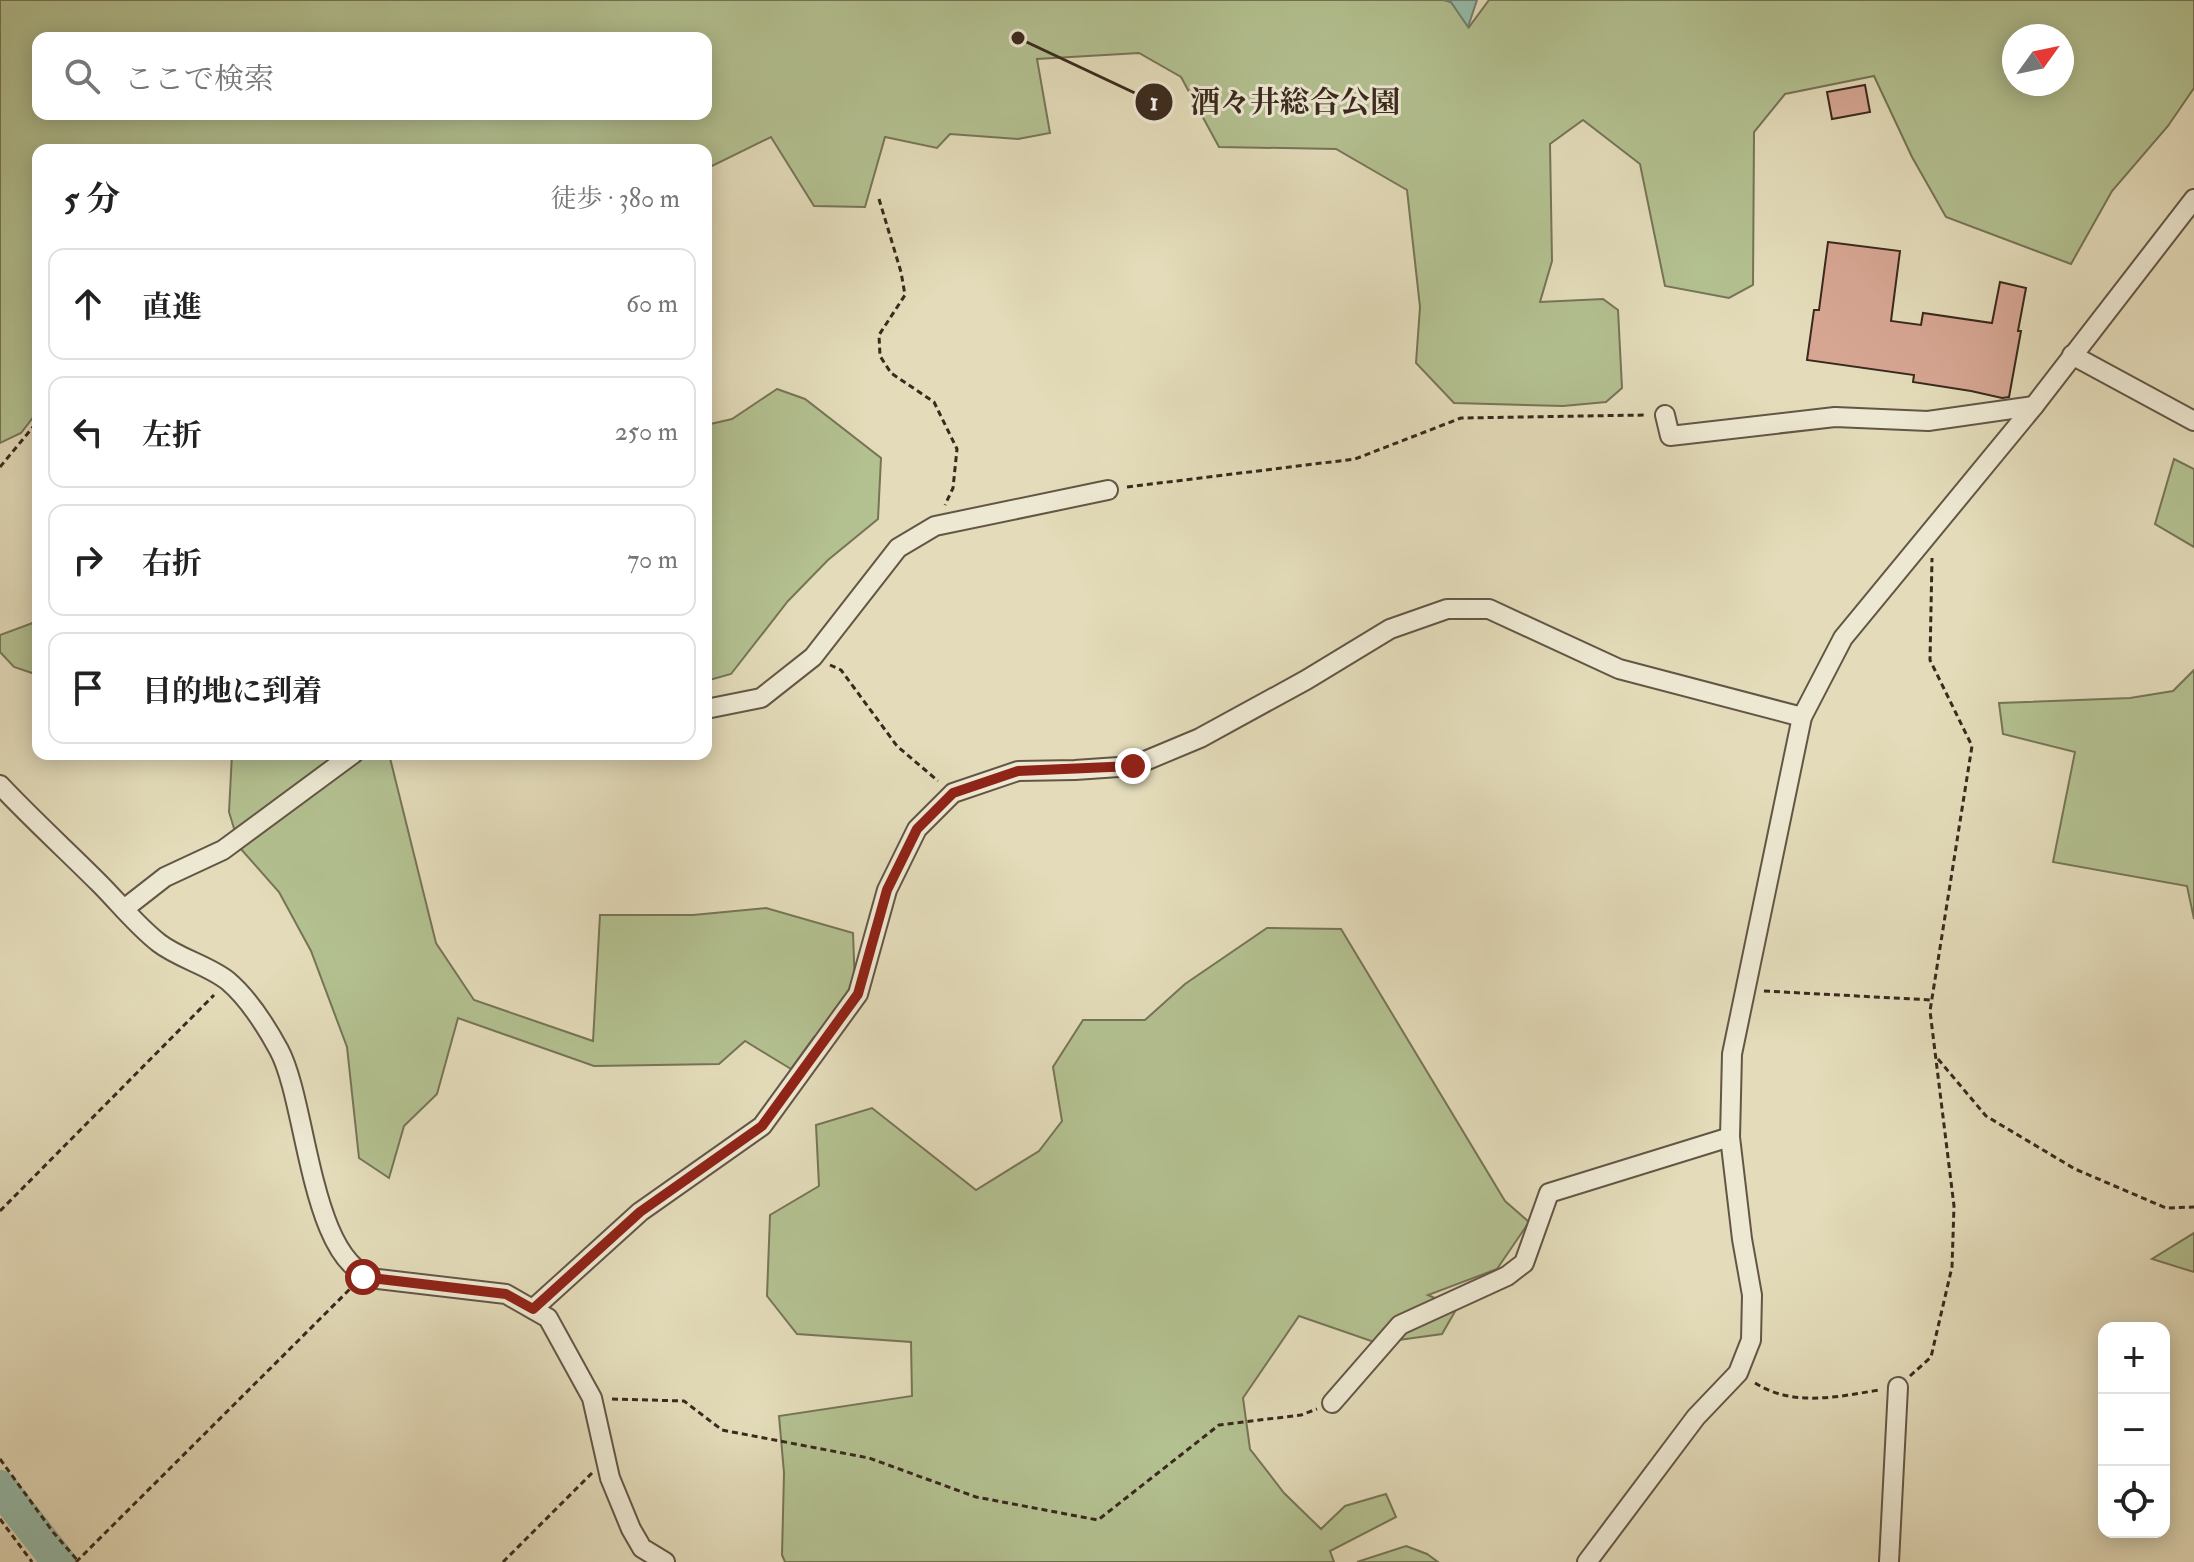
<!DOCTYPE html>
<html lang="ja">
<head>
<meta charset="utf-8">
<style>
  body { margin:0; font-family:"IM FELL Double Pica","Noto Serif JP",serif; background:#f2f2f2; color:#222 }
  .controls { position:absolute; right:24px; bottom:24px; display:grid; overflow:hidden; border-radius:16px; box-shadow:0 4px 20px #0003 }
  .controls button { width:72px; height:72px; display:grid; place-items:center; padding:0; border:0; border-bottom:2px solid #e0e0e0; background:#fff; color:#222; font:40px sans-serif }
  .compass { position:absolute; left:2002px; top:24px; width:72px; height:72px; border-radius:50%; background:#fff; box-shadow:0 4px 20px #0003; rotate:57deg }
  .stop { position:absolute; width:24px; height:24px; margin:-18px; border:6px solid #8f2418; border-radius:50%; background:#fff }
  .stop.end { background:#8f2418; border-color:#fff; box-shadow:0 2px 8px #0008 }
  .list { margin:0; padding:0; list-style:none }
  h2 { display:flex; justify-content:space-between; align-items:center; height:104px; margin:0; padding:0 32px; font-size:34px }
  h2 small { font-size:26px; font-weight:400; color:#767676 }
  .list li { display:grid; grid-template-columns:52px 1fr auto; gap:24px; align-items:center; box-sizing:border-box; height:112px; margin:0 16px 16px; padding:0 16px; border:2px solid #e0e0e0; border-radius:16px }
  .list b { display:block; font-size:30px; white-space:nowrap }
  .list em { font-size:26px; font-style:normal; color:#767676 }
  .icon { flex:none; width:44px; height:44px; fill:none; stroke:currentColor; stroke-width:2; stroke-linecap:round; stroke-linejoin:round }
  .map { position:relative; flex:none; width:2194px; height:1562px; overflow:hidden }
  .search { position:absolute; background:#fff; box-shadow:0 4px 20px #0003; left:32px; top:32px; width:680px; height:88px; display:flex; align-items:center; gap:20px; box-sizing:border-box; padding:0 28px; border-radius:16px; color:#767676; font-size:30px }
  .panel { position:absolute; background:#fff; box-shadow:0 4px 20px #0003; left:32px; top:144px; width:680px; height:616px; border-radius:16px }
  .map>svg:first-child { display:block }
</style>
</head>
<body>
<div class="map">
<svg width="2194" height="1562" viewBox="0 0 2194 1562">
  <rect width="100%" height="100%" fill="#e3dbb9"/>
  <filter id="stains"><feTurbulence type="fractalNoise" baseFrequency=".0025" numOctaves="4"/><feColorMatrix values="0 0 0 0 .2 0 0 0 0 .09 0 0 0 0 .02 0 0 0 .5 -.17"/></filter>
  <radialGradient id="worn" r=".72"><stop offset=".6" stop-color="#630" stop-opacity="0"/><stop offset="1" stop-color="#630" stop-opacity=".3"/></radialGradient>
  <g fill="#b3c090" stroke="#767457" stroke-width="2" fill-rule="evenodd">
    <path d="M0,0h1444l7,2 18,25 20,-27h705v88l-26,38 -56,65 -41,73 -125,-47 -34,-60 -38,-81 -89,18 -31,38 -1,153 -24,13 -64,-12 -25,-122 -57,-44 -33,24 2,117 -12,41 63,-3 15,11 4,78 -16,14 -43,4 -109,-3 -38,-40 4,-56 -13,-117 -71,-41 -117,-2 -38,-70 -42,-24 -102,6 13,74 -32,6 -68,-5 -13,14 -52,-11 -20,70 -51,-1 -43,-69 -65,32v-19h-668v261l-17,22 -21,10zM2014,36h48v48h-48zM38,38h668v76h-668z"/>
    <polygon points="777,389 805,399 881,458 878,519 828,560 788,601 731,674 706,681 706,425 732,419"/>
    <polygon points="2174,459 2194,469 2194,547 2155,524"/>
    <polygon points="38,621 38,675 14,667 0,652 0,635"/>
    <polygon points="2194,670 2194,919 2187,886 2053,862 2075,752 2003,734 1999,703 2130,698 2173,691"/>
    <polygon points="232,754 389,754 436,943 474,1000 593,1041 600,915 693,915 766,908 853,933 855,987 831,1025 814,1037 791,1069 745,1041 719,1064 594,1066 458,1018 437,1094 404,1126 389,1178 359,1158 347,1047 311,951 279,892 240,848 229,812"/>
    <polygon points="1267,928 1341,929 1505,1201 1529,1222 1497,1269 1428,1295 1457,1308 1442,1334 1377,1343 1299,1316 1243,1398 1250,1449 1284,1493 1321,1529 1345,1506 1386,1494 1396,1517 1330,1551 1334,1562 785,1562 782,1555 784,1473 779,1416 912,1396 911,1342 797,1334 767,1296 770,1215 819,1186 816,1125 872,1108 976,1190 1039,1151 1062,1121 1053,1067 1083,1020 1145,1020 1185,984"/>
    <polygon points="2194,1233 2194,1272 2152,1259"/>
    <polygon points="1406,1546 1427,1554 1438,1562 1357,1562"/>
  </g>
  <polygon fill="#96bcaa" stroke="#718172" stroke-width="2" points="1444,0 1477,0 1468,27 1451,2"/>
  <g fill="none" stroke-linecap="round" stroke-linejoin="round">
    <polyline stroke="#96bcaa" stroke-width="34" points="0,1487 59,1562"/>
  </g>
  <g fill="#d6a693" stroke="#3a291e" stroke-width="2">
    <polygon points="1865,85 1870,112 1832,119 1827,92"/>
    <polygon points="1828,242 1900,251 1891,321 1921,325 1923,313 1992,323 2000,282 2026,288 2018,331 2021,331 2009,397 2002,398 1971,391 1913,382 1914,375 1807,360 1814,310 1819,310"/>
  </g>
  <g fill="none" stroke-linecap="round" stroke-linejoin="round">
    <defs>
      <g id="minor">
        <polyline points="2072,355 2194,421"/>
        <polyline points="1665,415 1670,436 1835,417 1928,421 2034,406"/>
        <polyline points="706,709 761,698 813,657 898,548 935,526 1108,490"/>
        <path d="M0,785c32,34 66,65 99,98 20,20 38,43 60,60 21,16 49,22 69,38 21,18 38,45 51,69 29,54 31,218 99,229l128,15 42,24 44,80 18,80 21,51 11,19 23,14"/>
        <polyline points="124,909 165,877 223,850 353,754"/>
        <polyline points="533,1309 640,1212 762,1126 858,994 887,890 917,829 953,793 1018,771 1075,770 1133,766 1200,738 1306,680 1390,629 1447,609 1489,609 1619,669 1802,717"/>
        <polyline points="1332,1403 1400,1325 1507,1276 1524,1263 1549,1193 1730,1137"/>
        <polyline points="1587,1562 1696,1417 1738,1373 1751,1340 1752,1295 1742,1239 1730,1137 1732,1054 1802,717 1843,638 2034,406 2194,199"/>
        <polyline points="1889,1562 1898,1387"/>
      </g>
    </defs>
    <use href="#minor" stroke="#645645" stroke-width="22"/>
    <g stroke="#3a291e" stroke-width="3" stroke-dasharray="6 4" stroke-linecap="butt">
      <polyline points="879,199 901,272 905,295 879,335 880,356 891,373 934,402 957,449 953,488 945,505"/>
      <polyline points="0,467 38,421"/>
      <polyline points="1127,487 1355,459 1461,418 1646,415"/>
      <polyline points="830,665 841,670 897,746 938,781"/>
      <polyline points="1764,991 1932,1000"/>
      <polyline points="1938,1059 1986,1116 2075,1169 2166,1208 2194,1207"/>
      <polyline points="0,1211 214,995"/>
      <polyline points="1910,1376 1931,1357 1952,1267 1954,1206 1930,1011 1972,746 1930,660 1932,558"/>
      <path d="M1755,1383c38,24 81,14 124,7"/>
      <polyline points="612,1399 684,1401 722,1430 869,1458 976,1497 1098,1520 1219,1425 1301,1415 1317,1409"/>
      <polyline points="0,1459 53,1532 78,1561"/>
      <polyline points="0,1519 32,1562"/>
      <polyline points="76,1562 351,1288"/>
      <polyline points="503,1562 592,1473"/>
    </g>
    <use href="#minor" stroke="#ede8d2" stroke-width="18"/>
  </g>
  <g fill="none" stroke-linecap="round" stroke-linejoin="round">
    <polyline stroke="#8f2418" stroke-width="10" points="363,1277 506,1294 533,1309 640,1212 762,1126 858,994 887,890 917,829 953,793 1018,771 1133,766"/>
  </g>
  <path fill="none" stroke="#3a291e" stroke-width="3" d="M1018 38L1154 102"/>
  <g fill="#3a291e" stroke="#ede8d2" stroke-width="3">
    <circle cx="1018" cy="38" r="8"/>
    <circle cx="1154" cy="102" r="20"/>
  </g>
  <g font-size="24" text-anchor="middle" font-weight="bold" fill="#fff">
    <text x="1154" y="110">1</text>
  </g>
  <g font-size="30" text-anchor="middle" font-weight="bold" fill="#3a291e" stroke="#ede8d2" stroke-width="6" stroke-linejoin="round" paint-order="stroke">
    <text x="1295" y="112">酒々井総合公園</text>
  </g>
  <rect width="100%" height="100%" filter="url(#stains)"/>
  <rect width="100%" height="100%" fill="url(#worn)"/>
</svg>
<div class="controls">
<button>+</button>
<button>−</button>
<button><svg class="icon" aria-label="locate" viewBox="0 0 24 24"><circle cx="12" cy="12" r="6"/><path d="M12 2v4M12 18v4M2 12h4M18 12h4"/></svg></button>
</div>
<svg class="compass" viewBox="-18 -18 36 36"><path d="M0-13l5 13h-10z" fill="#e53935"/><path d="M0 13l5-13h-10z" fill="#767676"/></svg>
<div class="stop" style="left:363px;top:1277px"></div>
<div class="stop end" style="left:1133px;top:766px"></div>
<div class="search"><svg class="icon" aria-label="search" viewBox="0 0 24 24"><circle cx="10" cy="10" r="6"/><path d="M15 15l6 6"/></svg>ここで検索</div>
<section class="panel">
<h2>5 分<small>徒歩 · 380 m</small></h2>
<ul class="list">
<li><svg class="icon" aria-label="ahead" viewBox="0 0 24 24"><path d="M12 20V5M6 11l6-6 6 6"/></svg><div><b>直進</b></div><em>60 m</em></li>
<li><svg class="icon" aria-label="left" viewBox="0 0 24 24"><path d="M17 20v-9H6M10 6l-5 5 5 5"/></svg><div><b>左折</b></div><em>250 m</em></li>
<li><svg class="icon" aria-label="right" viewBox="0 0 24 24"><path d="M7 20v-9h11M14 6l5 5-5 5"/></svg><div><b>右折</b></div><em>70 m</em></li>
<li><svg class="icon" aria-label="arrive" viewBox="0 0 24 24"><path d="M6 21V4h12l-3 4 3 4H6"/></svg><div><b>目的地に到着</b></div></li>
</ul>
</section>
</div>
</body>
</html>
